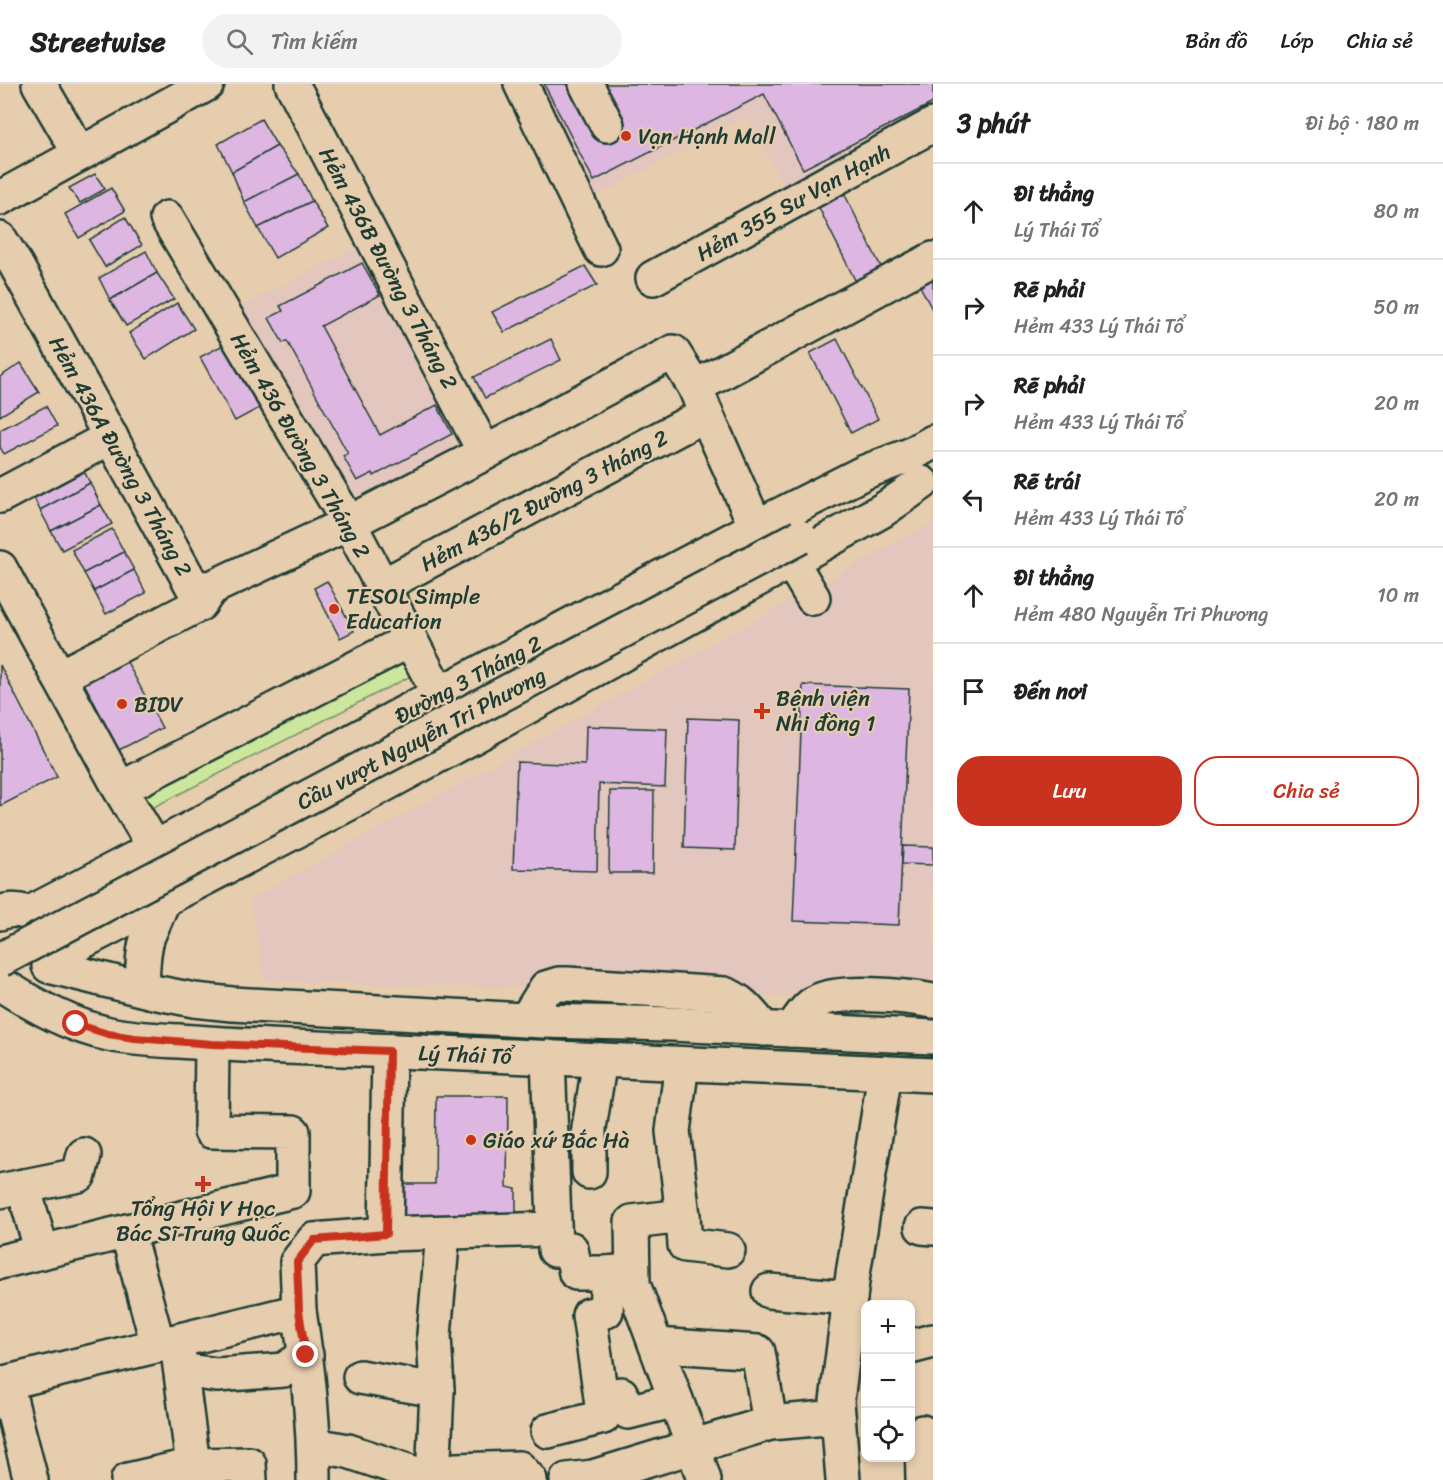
<!DOCTYPE html>
<html lang="vi">
<head>
<meta charset="utf-8">
<style>
  body { margin:0; font-family:Sriracha,sans-serif; background:#f2f2f2; color:#202124 }
  .controls { position:absolute; right:18px; bottom:18px; display:grid; overflow:hidden; border-radius:12px; box-shadow:0 3px 9px #0003 }
  .controls button { width:54px; height:54px; display:grid; place-items:center; padding:0; border:0; border-bottom:2px solid #e0e0e0; background:#fff; color:#202124; font:30px sans-serif }
  .stop { position:absolute; width:18px; height:18px; margin:-14px; border:4px solid #c8321e; border-radius:50%; background:#fff }
  .stop.end { background:#c8321e; border-color:#fff; box-shadow:0 2px 6px #0008 }
  .list { margin:0; padding:0; list-style:none }
  h2 { display:flex; justify-content:space-between; align-items:center; height:78px; margin:0; padding:0 24px; font-size:26px }
  h2 small { font-size:20px; font-weight:400; color:#757577 }
  .list li { display:grid; grid-template-columns:39px 1fr auto; gap:18px; align-items:center; box-sizing:border-box; height:96px; padding:0 24px; border-top:2px solid #e0e0e0 }
  .list b { display:block; font-size:22px; white-space:nowrap }
  .list p { margin:0; font-size:20px; white-space:nowrap; color:#757577 }
  .list em { font-size:20px; font-style:normal; color:#757577 }
  .actions { display:flex; gap:12px; padding:18px 24px }
  .actions a { flex:1; padding:14px 0; border:2px solid #c8321e; border-radius:24px; text-align:center; font-size:21px; color:#c8321e }
  .actions .main { background:#c8321e; color:#fff }
  .icon { flex:none; width:33px; height:33px; fill:none; stroke:currentColor; stroke-width:2; stroke-linecap:round; stroke-linejoin:round }
  .map { position:relative; flex:none; width:933px; height:1396px; overflow:hidden }
  header { display:flex; align-items:center; gap:36px; box-sizing:border-box; height:84px; padding:0 30px; background:#fff; border-bottom:2px solid #e0e0e0 }
  header strong { font-size:28px }
  nav { display:flex; gap:33px; margin-inline-start:auto; font-size:21px }
  .search { width:420px; height:54px; background:#f2f2f2; display:flex; align-items:center; gap:15px; box-sizing:border-box; padding:0 21px; border-radius:33px; color:#757577; font-size:22px }
  main { display:flex }
  aside { flex:1; background:#fff }
  .map>svg:first-child { display:block }
</style>
</head>
<body>
<header>
<strong>Streetwise</strong>
<div class="search"><svg class="icon" aria-label="search" viewBox="0 0 24 24"><circle cx="10" cy="10" r="6"/><path d="M15 15l6 6"/></svg>Tìm kiếm</div>
<nav><a>Bản đồ</a><a>Lớp</a><a>Chia sẻ</a></nav>
</header>
<main>
<div class="map">
<svg width="933" height="1396" viewBox="0 0 933 1396">
  <rect width="100%" height="100%" fill="#e6cdae"/>
  <filter id="ink" filterUnits="userSpaceOnUse"><feTurbulence type="fractalNoise" baseFrequency=".0167" numOctaves="2"/><feDisplacementMap in="SourceGraphic" scale="12" xChannelSelector="R" yChannelSelector="G"/><feConvolveMatrix kernelMatrix="1 2 1 2 8 2 1 2 1" color-interpolation-filters="sRGB"/></filter>
  <g filter="url(#ink)">
    <g fill="#e3c6bd">
      <polygon points="535,0 933,0 933,29 787,107 747,32 595,113"/>
      <polygon points="360,161 456,347 450,368 367,412 349,408 240,223"/>
      <polygon points="933,438 933,915 824,914 673,907 265,897 250,816"/>
    </g>
    <polygon fill="#cce79d" stroke="#769268" stroke-width="1.5" points="405,570 415,590 146,727 136,708"/>
    <g fill="#ddb7e1" stroke="#1f3d34" stroke-width="1.5">
      <polygon points="544,0 933,0 933,19 803,85 764,10 594,97"/>
      <polygon points="261,35 277,62 232,88 218,60"/>
      <polygon points="277,62 299,90 244,118 232,88"/>
      <polygon points="95,90 105,105 80,119 69,104"/>
      <polygon points="299,90 312,117 258,144 244,118"/>
      <polygon points="111,104 125,127 79,154 65,130"/>
      <polygon points="843,107 885,191 859,204 817,120"/>
      <polygon points="312,117 328,144 275,174 258,144"/>
      <polygon points="125,133 142,161 105,183 89,156"/>
      <polygon points="146,167 157,189 110,216 99,194"/>
      <polygon points="362,179 380,211 321,242 380,351 437,321 452,350 374,392 373,389 357,397 343,372 348,370 287,257 283,259 269,234 283,227 280,222"/>
      <polygon points="585,182 597,201 504,248 492,228"/>
      <polygon points="157,189 174,215 126,242 110,216"/>
      <polygon points="933,193 933,227 919,200"/>
      <polygon points="177,219 194,245 146,275 129,249"/>
      <polygon points="551,255 561,276 485,314 474,293"/>
      <polygon points="837,255 878,335 851,349 810,269"/>
      <polygon points="229,258 263,322 235,337 200,273"/>
      <polygon points="21,279 39,308 0,332 0,293"/>
      <polygon points="46,322 57,342 4,370 0,363 0,346"/>
      <polygon points="78,375 90,399 40,426 28,402"/>
      <polygon points="90,399 101,421 51,447 40,426"/>
      <polygon points="101,421 112,440 62,466 51,447"/>
      <polygon points="112,445 124,468 84,489 72,466"/>
      <polygon points="124,468 134,486 94,507 84,489"/>
      <polygon points="134,486 146,509 106,530 94,507"/>
      <polygon points="327,497 354,547 340,554 314,504"/>
      <polygon points="125,574 162,644 119,666 83,597"/>
      <polygon points="0,581 57,693 0,722"/>
      <polygon points="803,601 909,605 899,841 793,837"/>
      <polygon points="688,634 739,636 735,766 684,764"/>
      <polygon points="586,642 667,645 665,703 599,700 597,787 513,785 517,678 585,681"/>
      <polygon points="610,707 654,707 653,789 609,789"/>
      <polygon points="903,762 933,763 933,781 902,780"/>
      <polygon points="436,1012 508,1012 507,1103 516,1105 516,1137 395,1136 395,1100 435,1100"/>
    </g>
    <g fill="none" stroke-linecap="round" stroke-linejoin="round">
      <defs>
        <g id="minor">
          <polyline points="39,0 80,70"/>
          <polyline points="292,0 485,369"/>
          <polyline points="521,0 601,165"/>
          <polyline points="586,0 607,41"/>
          <polyline points="0,114 207,0"/>
          <polyline points="167,134 349,439 439,610"/>
          <polyline points="0,155 16,181 193,503 211,504 349,439 485,369 673,268 695,303 706,330 756,443"/>
          <polyline points="653,194 933,41"/>
          <polyline points="695,303 933,175"/>
          <polyline points="0,412 111,353"/>
          <polyline points="791,477 813,514"/>
          <polyline points="0,484 120,705 155,764"/>
          <polyline points="382,502 706,330"/>
          <polyline points="59,593 200,520 211,504"/>
          <polyline points="120,705 410,556"/>
          <path d="M526,936l20,-32 13,-4h8l157,10c18,6 28,21 40,35"/>
          <path d="M791,946c7,-9 14,-22 25,-28 22,-13 91,-6 117,-1"/>
          <polyline points="548,973 555,1166 571,1165 576,1189 608,1189"/>
          <polyline points="682,980 673,1047 683,1132 632,1138 633,1200 693,1362 704,1396"/>
          <polyline points="589,1088 589,1044 600,976"/>
          <polyline points="23,1102 42,1168"/>
          <polyline points="0,1107 79,1091 84,1071"/>
          <polyline points="683,1132 685,1161 728,1166"/>
          <polyline points="922,1143 933,1144"/>
          <polyline points="127,1147 158,1261"/>
          <polyline points="386,1150 389,967"/>
          <polyline points="0,1178 293,1107 293,1048 211,1047 212,960"/>
          <polyline points="769,1207 850,1214"/>
          <polyline points="299,1227 297,1178 314,1156 386,1150 554,1145"/>
          <polyline points="656,1261 758,1268 770,1339"/>
          <polyline points="910,1263 933,1257"/>
          <polyline points="178,1267 193,1381"/>
          <polyline points="181,1286 217,1291 284,1286 306,1271"/>
          <polyline points="360,1293 437,1306"/>
          <polyline points="6,1299 31,1396"/>
          <path d="M0,1300l299,-73c9,56 15,112 15,169"/>
          <polyline points="601,1313 589,1231 606,1227 608,1189 628,1187"/>
          <polyline points="548,1347 603,1333 601,1313 621,1310 628,1328 676,1316"/>
          <polyline points="922,1348 923,1396"/>
          <polyline points="314,1361 348,1367 434,1396"/>
          <polyline points="128,1396 193,1381 249,1380 250,1396"/>
          <polyline points="433,1396 437,1306 434,1251 443,1149"/>
          <polyline points="455,1396 456,1386 519,1384 530,1396"/>
          <polyline points="567,1396 593,1393 770,1339 838,1333"/>
          <polyline points="843,1396 837,1317 853,1190 885,989"/>
        </g>
        <g id="major">
          <path d="M0,829c17,-7 35,0 46,14"/>
          <polyline points="30,829 155,764 439,610 756,443 865,388 910,371 933,358"/>
          <polyline points="53,873 369,709 478,650 883,426 922,399"/>
          <polyline points="49,882 153,908 194,916 232,920 543,937 672,940 933,953"/>
          <path d="M7,904c32,20 65,38 102,46 28,6 57,6 85,8 67,5 135,6 202,9 179,7 358,16 537,24"/>
          <path d="M142,905c1,-18 0,-36 6,-53 5,-12 11,-24 15,-36"/>
        </g>
      </defs>
      <use href="#minor" stroke="#1f3d34" stroke-width="38"/>
      <use href="#major" stroke="#1f3d34" stroke-width="38"/>
      <use href="#minor" stroke="#e6cdae" stroke-width="33"/>
      <use href="#major" stroke="#e6cdae" stroke-width="33"/>
      <defs>
        <polyline id="major-bridge" points="0,876 800,453"/>
      </defs>
      <use href="#major-bridge" stroke="#1f3d34" stroke-width="38" stroke-linecap="butt"/>
      <use href="#major-bridge" stroke="#e6cdae" stroke-width="33"/>
    </g>
  </g>
  <g fill="none" stroke-linecap="round" stroke-linejoin="round" filter="url(#ink)">
    <polyline stroke="#c8321e" stroke-width="8" points="76,940 108,950 135,954 212,960 389,967 386,1150 314,1156 297,1178 299,1227 306,1271"/>
  </g>
  <g fill="#c8321e" stroke="#e6cdae" stroke-width="2">
    <circle cx="626" cy="52" r="6"/>
    <circle cx="334" cy="525" r="6"/>
    <circle cx="122" cy="620" r="6"/>
    <path d="M759 618h6v6h6v6h-6v6h-6v-6h-6v-6h6z"/>
    <circle cx="471" cy="1056" r="6"/>
    <path d="M200 1091h6v6h6v6h-6v6h-6v-6h-6v-6h6z"/>
  </g>
  <g text-anchor="middle" stroke-width="4.5" stroke-linejoin="round" paint-order="stroke">
    <g font-size="22" fill="#1f3d34" stroke="#e6cdae" text-anchor="start">
      <text x="638" y="60">Vạn Hạnh Mall</text>
      <text x="346" y="520">TESOL Simple<tspan x="346" dy="25">Education</tspan></text>
      <text x="776" y="622">Bệnh viện<tspan x="776" dy="25">Nhi đồng 1</tspan></text>
      <text x="134" y="628">BIDV</text>
      <text x="483" y="1064">Giáo xứ Bắc Hà</text>
      <text x="203" y="1132" text-anchor="middle">Tổng Hội Y Học<tspan x="203" dy="25">Bác Sĩ Trung Quốc</tspan></text>
    </g>
    <g font-size="22" fill="#1f3d34" stroke="#e6cdae">
      <text transform="translate(793 118) rotate(-29)" y="8">Hẻm 355 Sư Vạn Hạnh</text>
      <text transform="translate(389 184) rotate(62)" y="8">Hẻm 436B Đường 3 Tháng 2</text>
      <text transform="translate(301 361) rotate(60)" y="8">Hẻm 436 Đường 3 Tháng 2</text>
      <text transform="translate(121 372) rotate(61)" y="8">Hẻm 436A Đường 3 Tháng 2</text>
      <text transform="translate(544 416) rotate(-28)" y="8">Hẻm 436/2 Đường 3 tháng 2</text>
      <text transform="translate(468 595) rotate(-28)" y="8">Đường 3 Tháng 2</text>
      <text transform="translate(421 654) rotate(-28)" y="8">Cầu vượt Nguyễn Tri Phương</text>
      <text transform="translate(465 970) rotate(2)" y="8">Lý Thái Tổ</text>
    </g>
  </g>
</svg>
<div class="controls">
<button>+</button>
<button>−</button>
<button><svg class="icon" aria-label="locate" viewBox="0 0 24 24"><circle cx="12" cy="12" r="6"/><path d="M12 2v4M12 18v4M2 12h4M18 12h4"/></svg></button>
</div>
<div class="stop" style="left:76px;top:940px"></div>
<div class="stop end" style="left:306px;top:1271px"></div>
</div>
<aside>
<h2>3 phút<small>Đi bộ · 180 m</small></h2>
<ul class="list">
<li><svg class="icon" aria-label="ahead" viewBox="0 0 24 24"><path d="M12 20V5M6 11l6-6 6 6"/></svg><div><b>Đi thẳng</b><p>Lý Thái Tổ</p></div><em>80 m</em></li>
<li><svg class="icon" aria-label="right" viewBox="0 0 24 24"><path d="M7 20v-9h11M14 6l5 5-5 5"/></svg><div><b>Rẽ phải</b><p>Hẻm 433 Lý Thái Tổ</p></div><em>50 m</em></li>
<li><svg class="icon" aria-label="right" viewBox="0 0 24 24"><path d="M7 20v-9h11M14 6l5 5-5 5"/></svg><div><b>Rẽ phải</b><p>Hẻm 433 Lý Thái Tổ</p></div><em>20 m</em></li>
<li><svg class="icon" aria-label="left" viewBox="0 0 24 24"><path d="M17 20v-9H6M10 6l-5 5 5 5"/></svg><div><b>Rẽ trái</b><p>Hẻm 433 Lý Thái Tổ</p></div><em>20 m</em></li>
<li><svg class="icon" aria-label="ahead" viewBox="0 0 24 24"><path d="M12 20V5M6 11l6-6 6 6"/></svg><div><b>Đi thẳng</b><p>Hẻm 480 Nguyễn Tri Phương</p></div><em>10 m</em></li>
<li><svg class="icon" aria-label="arrive" viewBox="0 0 24 24"><path d="M6 21V4h12l-3 4 3 4H6"/></svg><div><b>Đến nơi</b></div></li>
</ul>
<div class="actions"><a class="main">Lưu</a><a>Chia sẻ</a></div>
</aside>
</main>
</body>
</html>
